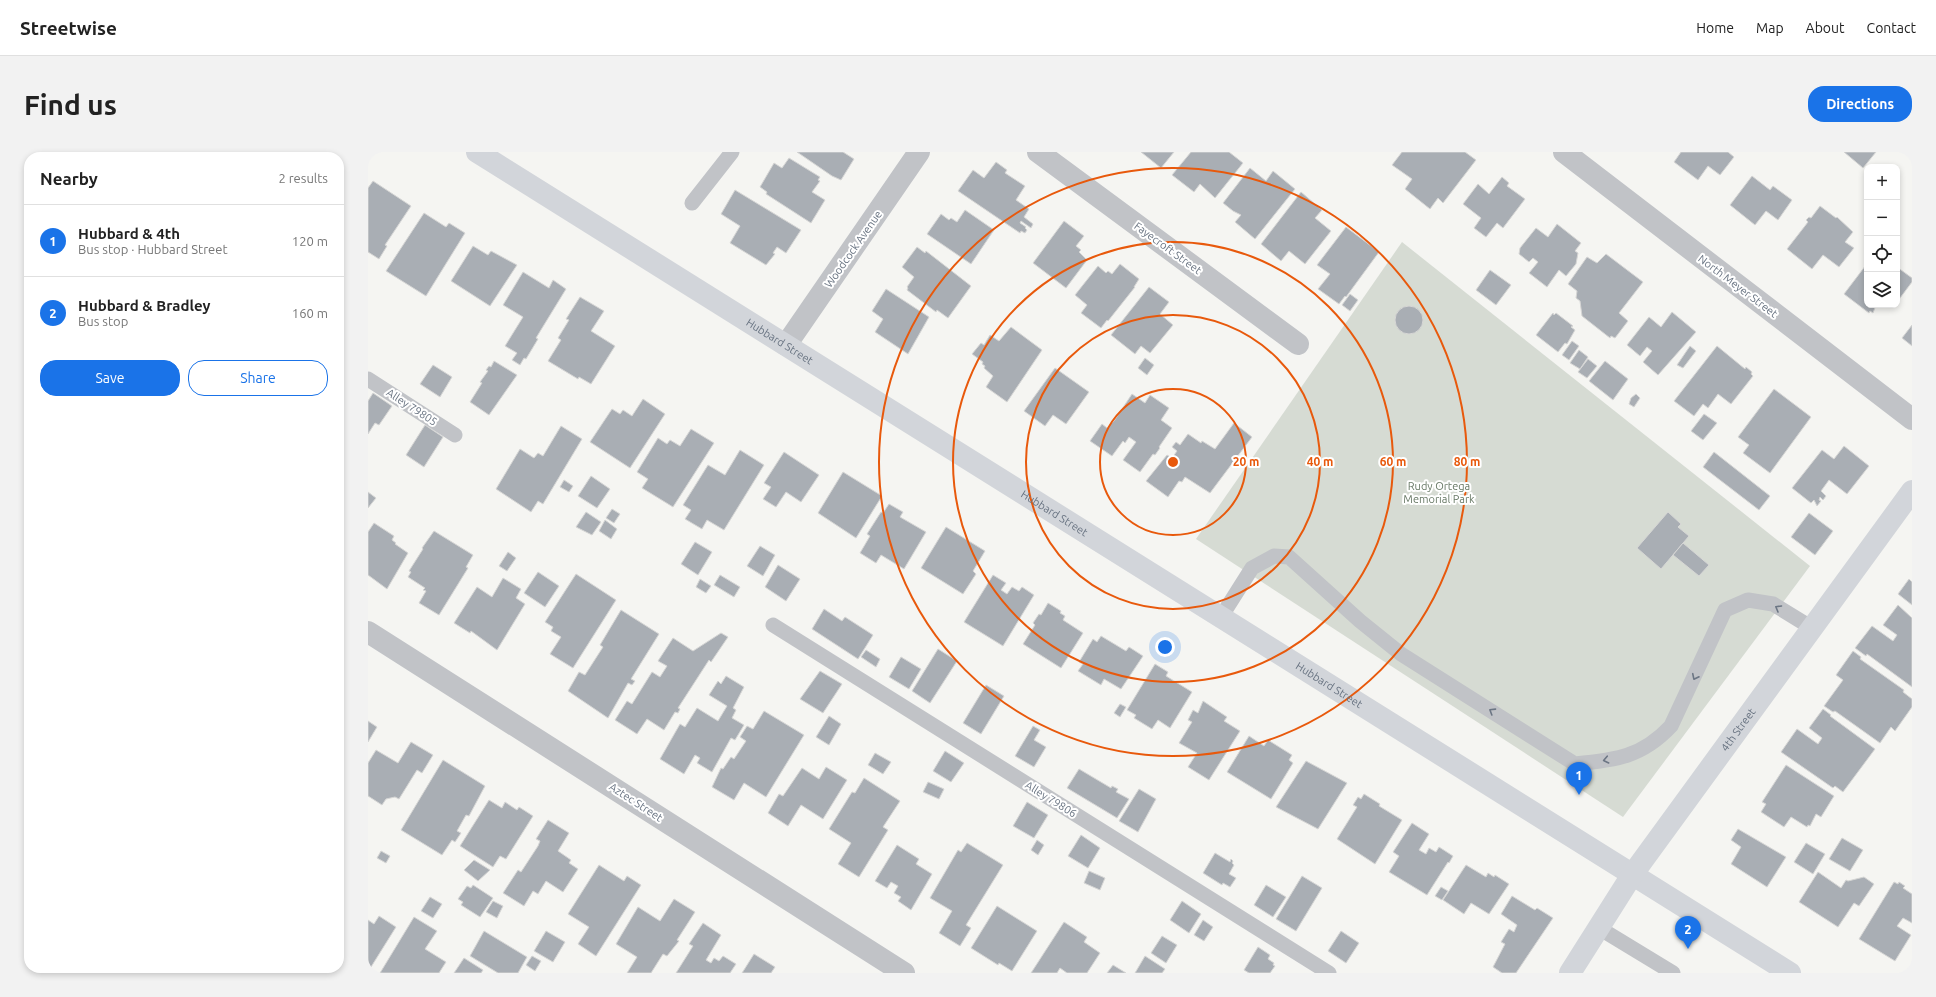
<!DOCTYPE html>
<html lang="en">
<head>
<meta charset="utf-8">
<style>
  body { margin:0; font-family:Ubuntu,sans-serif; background:#f2f2f2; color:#222 }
  .controls { position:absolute; right:12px; top:12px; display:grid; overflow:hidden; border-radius:8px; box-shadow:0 2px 6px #0003 }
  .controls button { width:36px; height:36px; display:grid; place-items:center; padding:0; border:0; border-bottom:1px solid #e0e0e0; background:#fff; color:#222; font:20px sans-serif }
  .you { position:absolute; left:797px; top:495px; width:14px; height:14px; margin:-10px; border:3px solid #fff; border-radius:50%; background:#1a73e8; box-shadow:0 0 0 6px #1a73e833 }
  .badge { display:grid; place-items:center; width:26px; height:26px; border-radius:50%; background:#1a73e8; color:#fff; font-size:13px; font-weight:700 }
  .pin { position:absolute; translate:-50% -33px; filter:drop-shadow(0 1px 2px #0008) }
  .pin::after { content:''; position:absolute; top:21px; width:14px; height:12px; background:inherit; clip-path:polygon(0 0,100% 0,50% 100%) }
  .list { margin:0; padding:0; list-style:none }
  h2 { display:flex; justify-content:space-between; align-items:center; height:52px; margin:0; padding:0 16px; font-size:17px }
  h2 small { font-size:13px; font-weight:400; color:#767676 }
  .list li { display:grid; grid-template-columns:26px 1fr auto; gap:12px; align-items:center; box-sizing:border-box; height:72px; padding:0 16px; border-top:1px solid #e0e0e0 }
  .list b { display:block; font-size:15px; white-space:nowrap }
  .list p { margin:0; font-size:13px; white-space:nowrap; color:#767676 }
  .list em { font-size:13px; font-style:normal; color:#767676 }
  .actions { display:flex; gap:8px; padding:12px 16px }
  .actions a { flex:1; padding:9px 0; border:1px solid #1a73e8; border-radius:16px; text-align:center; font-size:14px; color:#1a73e8 }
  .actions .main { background:#1a73e8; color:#fff }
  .icon { flex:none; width:22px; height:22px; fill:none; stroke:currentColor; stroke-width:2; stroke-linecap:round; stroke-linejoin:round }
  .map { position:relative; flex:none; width:1544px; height:821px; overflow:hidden; border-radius:16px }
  header { display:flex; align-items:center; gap:24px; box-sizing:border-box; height:56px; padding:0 20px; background:#fff; border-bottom:1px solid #e0e0e0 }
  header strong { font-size:19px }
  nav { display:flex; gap:22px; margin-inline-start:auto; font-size:14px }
  .intro { display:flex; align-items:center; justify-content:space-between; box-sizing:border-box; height:96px; padding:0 24px }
  h1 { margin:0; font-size:28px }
  .button { padding:10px 18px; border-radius:16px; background:#1a73e8; color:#fff; font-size:14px; font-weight:700 }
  main { display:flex; gap:24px; padding:0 24px }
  aside { flex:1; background:#fff; border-radius:16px; box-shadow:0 2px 6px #0003 }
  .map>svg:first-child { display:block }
</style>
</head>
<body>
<header>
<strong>Streetwise</strong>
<nav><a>Home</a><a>Map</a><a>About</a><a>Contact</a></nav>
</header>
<div class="intro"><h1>Find us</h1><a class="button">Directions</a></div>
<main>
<aside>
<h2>Nearby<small>2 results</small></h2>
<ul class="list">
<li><span class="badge">1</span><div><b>Hubbard &amp; 4th</b><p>Bus stop · Hubbard Street</p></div><em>120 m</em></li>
<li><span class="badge">2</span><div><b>Hubbard &amp; Bradley</b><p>Bus stop</p></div><em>160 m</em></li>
</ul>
<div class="actions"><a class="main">Save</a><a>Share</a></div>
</aside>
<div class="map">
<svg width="1544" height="821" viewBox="0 0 1544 821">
  <rect width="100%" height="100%" fill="#f5f5f2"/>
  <polygon fill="#d6dbd3" points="1034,90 1442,414 1255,665 828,387"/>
  <g fill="#a9aeb4" stroke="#d6d6d5">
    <polygon points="429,0 475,0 486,7 473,28 464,24"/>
    <polygon points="773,0 806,0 793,16"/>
    <polygon points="823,0 861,0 875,11 847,46 832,32 826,40 804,23"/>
    <polygon points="1034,0 1097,0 1108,8 1075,51 1070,46 1062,57 1037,37 1044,27 1024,13"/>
    <polygon points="1313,0 1360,0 1366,5 1352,23 1340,14 1330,28 1306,10"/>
    <polygon points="1476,0 1508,0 1495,16"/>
    <polygon points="421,6 452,25 450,28 452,29 444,40 457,48 443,71 398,42 399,40 392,35 406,11 414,16"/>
    <polygon points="628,10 639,18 637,21 657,34 648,48 661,57 656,65 665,72 663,76 653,69 652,71 658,75 657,76 659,78 657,81 653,79 652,81 590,39 605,18 616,26"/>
    <polygon points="882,16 898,29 905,19 927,37 887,87 867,70 873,63 865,59 855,51"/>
    <polygon points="1384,24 1402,38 1405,34 1424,48 1410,68 1398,59 1387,73 1362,53"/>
    <polygon points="1134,25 1141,31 1139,34 1157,47 1135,76 1129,71 1118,85 1106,76 1113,66 1095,52 1110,32 1121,42"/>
    <polygon points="5,29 43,54 17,93 19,94 11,107 0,100 0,36"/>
    <polygon points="367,38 433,78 418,101 409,95 405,101 407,102 398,113 362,91 372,74 353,62"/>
    <polygon points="933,40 954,58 947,66 963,79 937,112 921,99 913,109 893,92"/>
    <polygon points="1452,54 1468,66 1469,65 1485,80 1477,90 1486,96 1471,115 1455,103 1444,117 1419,97 1440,70 1438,68 1441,65 1443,66"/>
    <polygon points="597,58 626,78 603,112 559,82 573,62 581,68 583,66 589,70"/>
    <polygon points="56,61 78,75 81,71 97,81 58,144 18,119"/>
    <polygon points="696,69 716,84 708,94 713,98 711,100 719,108 698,136 665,111"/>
    <polygon points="1189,72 1213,91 1207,99 1210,101 1208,112 1198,124 1191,118 1179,135 1161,121 1170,110 1165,106 1161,110 1151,102 1152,96 1168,76 1180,85"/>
    <polygon points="978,75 1011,100 978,145 977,144 971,152 950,137 962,122 949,113"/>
    <polygon points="105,94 120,103 123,99 149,113 122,154 83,129"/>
    <polygon points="549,95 557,101 558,99 603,134 580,166 569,158 568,160 539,138 540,136 539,135 546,125 534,115"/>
    <polygon points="1238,102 1275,130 1251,161 1260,169 1247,186 1243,184 1242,186 1214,164 1212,149 1208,146 1209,139 1200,132 1219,105 1229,111"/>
    <polygon points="752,112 771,127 766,135 767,135 740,169 739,168 733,176 713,161 719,153 707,143 730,114 738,121 740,119 744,122"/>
    <polygon points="1498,113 1499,153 1508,153 1505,161 1502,159 1501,161 1476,142"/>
    <polygon points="1529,115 1544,126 1544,130 1529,150"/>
    <polygon points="1122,118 1143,133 1128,153 1108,138"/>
    <polygon points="155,120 181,136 185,128 198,137 168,186 170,187 158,207 156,206 152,213 144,208 149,201 137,194 155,165 135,153"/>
    <polygon points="781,135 801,150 792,162 805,173 782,201 773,194 767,202 743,183"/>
    <polygon points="518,137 561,165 540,202 507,180 515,167 504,159"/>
    <polygon points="982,142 990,148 982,159 974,153"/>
    <polygon points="212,145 236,159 223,179 247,194 223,232 211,225 210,227 180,209 193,188 190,186 201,168 198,167"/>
    <circle cx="1041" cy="168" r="14"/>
    <polygon points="1304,160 1328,180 1290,223 1275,210 1284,199 1279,195 1272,204 1259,193 1281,165 1293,175"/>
    <polygon points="1185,161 1186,163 1188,161 1205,174 1203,175 1207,178 1199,192 1197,191 1190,200 1168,183"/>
    <polygon points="1544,173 1544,194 1534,186"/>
    <polygon points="643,175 674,198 639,250 618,235 625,224 616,216 617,214 614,212 615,210 604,202 613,191 616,193 622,183 631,189"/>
    <polygon points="1204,189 1211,194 1201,208 1194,203"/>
    <polygon points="1322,194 1328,199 1315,216 1309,213"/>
    <polygon points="1349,194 1377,217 1378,215 1384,220 1383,222 1385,224 1363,252 1350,242 1340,256 1335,252 1326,264 1306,249"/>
    <polygon points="1211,198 1220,205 1212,217 1202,211"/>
    <polygon points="777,206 786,213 779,223 770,216"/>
    <polygon points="1220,207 1229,214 1219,226 1210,220"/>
    <polygon points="126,209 149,223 121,263 102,250 114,231 112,230 120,219 118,218 121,214 123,215"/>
    <polygon points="1237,209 1260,227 1245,248 1221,229"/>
    <polygon points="65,213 84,225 72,245 52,232"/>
    <polygon points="687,216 721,240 698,272 685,263 677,274 656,259"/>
    <polygon points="1406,237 1443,265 1402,321 1375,301 1381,293 1370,285"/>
    <polygon points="5,241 24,254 11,273 7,271 0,282 0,249"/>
    <polygon points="764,242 777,251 782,243 801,256 793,268 804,276 791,295 792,296 787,303 785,302 772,320 755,308 768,290 761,285 757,291 755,289 744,304 722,289 734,272 739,276 746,269"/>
    <polygon points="1268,242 1272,246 1266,255 1261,252 1263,246"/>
    <polygon points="275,247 297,262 262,316 222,290 244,257 252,262 255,258 264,264"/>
    <polygon points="1336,262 1349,271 1335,288 1323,279"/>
    <polygon points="866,271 884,285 842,341 817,325 814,330 811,329 800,345 778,329 799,303 804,306 809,299 804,295 808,290 812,293 820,282 833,291 834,289 847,297"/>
    <polygon points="57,273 75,285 56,315 38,303"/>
    <polygon points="193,274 214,287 175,352 170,349 163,360 128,337 152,297 166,306 170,301 175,304"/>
    <polygon points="323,277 346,291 305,355 274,336 280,327 269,320 290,286 299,292 302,288 312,294"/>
    <polygon points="1476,294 1501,314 1479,342 1461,328 1453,339 1458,344 1455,348 1452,345 1451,348 1453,349 1449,354 1446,348 1443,351 1424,336 1454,298 1466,307"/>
    <polygon points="372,298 396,313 356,378 339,368 334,377 317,367 323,358 315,353 340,313 357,323"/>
    <polygon points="416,300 451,323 433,350 418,340 408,355 395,347 403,335 396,331"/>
    <polygon points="1346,300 1402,344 1391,358 1335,315"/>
    <polygon points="475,320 514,344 488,386 450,361"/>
    <polygon points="223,324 242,337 229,356 210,344"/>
    <polygon points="196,328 205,334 201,340 192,335"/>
    <polygon points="0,340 8,346 0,356"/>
    <polygon points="521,352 535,360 532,365 558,380 536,417 513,403 508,411 492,401 502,384 499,382 513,360 515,361"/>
    <polygon points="244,357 252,362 246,371 238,366"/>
    <polygon points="218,360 233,370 224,383 208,375"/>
    <polygon points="1300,360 1313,372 1310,375 1321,384 1293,417 1269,396"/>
    <polygon points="1441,361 1465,379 1447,403 1423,385"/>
    <polygon points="237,368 249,377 243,387 231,379"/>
    <polygon points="6,371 26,384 24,388 28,391 27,392 40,401 19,437 0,423 0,380"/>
    <polygon points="578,375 617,399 605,419 608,422 595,442 553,416"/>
    <polygon points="66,379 105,403 98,415 100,416 71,463 51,451 58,439 55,438 57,436 40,425 43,420 41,419 55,397 54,396"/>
    <polygon points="327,390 344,400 330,423 313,412"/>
    <polygon points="1315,391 1341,413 1331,424 1305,403"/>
    <polygon points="392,394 407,403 395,424 379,414"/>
    <polygon points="140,400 148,406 139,419 131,414"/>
    <polygon points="410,413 432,427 418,449 397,435"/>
    <polygon points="170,420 191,434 177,455 156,441"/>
    <polygon points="208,422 248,448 205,516 182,502 193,485 183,479 185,475 177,470"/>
    <polygon points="352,423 372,435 366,445 346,433"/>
    <polygon points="625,423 638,431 633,438 639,442 644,435 651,439 654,435 666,443 635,494 596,470"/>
    <polygon points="135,426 153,437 148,446 157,452 129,498 103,479 102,481 86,471 109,435 124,445"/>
    <polygon points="332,427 343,434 338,441 328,435"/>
    <polygon points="1541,427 1544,430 1544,453 1530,442"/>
    <polygon points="680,451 693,459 692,461 697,464 695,468 715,481 693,516 655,492 667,473 665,471 671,462 673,463"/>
    <polygon points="1530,453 1544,466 1544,535 1499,502 1498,504 1487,496 1504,474 1525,489 1529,483 1515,473"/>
    <polygon points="456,457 474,469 477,465 505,483 490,507 444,477"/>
    <polygon points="253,458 291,482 263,527 267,529 264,533 260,531 240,566 200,539 211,520 217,523 235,495 232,493"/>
    <polygon points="353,481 360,485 343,510 341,508 310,556 312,557 310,561 307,560 296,578 279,567 269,582 247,568 259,549 264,552 284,520 292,525 299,514 290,509 305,486 325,499"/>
    <polygon points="733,484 758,499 761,495 775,504 753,537 736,527 733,533 710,519 715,512 711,510 725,487 729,490"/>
    <polygon points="570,497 589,509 562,551 544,539"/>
    <polygon points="498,498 512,507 508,515 493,505"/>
    <polygon points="1485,499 1493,505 1492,507 1536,538 1535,540 1544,547 1544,555 1527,579 1523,575 1512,591 1467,559 1465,560 1456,554 1475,528 1468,523"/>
    <polygon points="533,505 553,517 541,537 521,525"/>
    <polygon points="787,512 800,520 798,524 824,540 802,576 790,568 784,577 766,566 768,563 759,558"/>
    <polygon points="452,519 474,532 455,561 432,547"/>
    <polygon points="358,524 376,535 365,556 368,558 364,566 376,573 367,588 363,586 344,620 329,611 332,606 327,603 316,622 292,607 312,572 317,575 329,556 350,569 359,554 341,543 350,529 353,532"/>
    <polygon points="618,533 636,544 613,582 595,571"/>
    <polygon points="835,549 859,565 856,569 872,579 841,628 820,615 829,601 811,591 824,570 820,568 825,558 830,561"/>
    <polygon points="752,552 758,555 752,565 746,561"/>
    <polygon points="1455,557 1463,563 1462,564 1507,597 1475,640 1467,634 1465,636 1413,600 1429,577 1450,592 1454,586 1441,576"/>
    <polygon points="396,559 436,583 398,645 376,631 366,648 344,635 353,616 355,617 363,605 366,607 378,589 372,585 379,574 385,577"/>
    <polygon points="461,564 473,572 461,593 448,585"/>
    <polygon points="0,569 9,575 0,590"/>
    <polygon points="665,574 672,578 666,588 678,595 666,615 647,604"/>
    <polygon points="881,584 896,594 900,588 924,603 921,608 925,611 903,647 859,620"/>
    <polygon points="43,590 65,603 54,621 49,618 31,647 27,645 18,647 14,653 0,644 0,611 8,598 30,611"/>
    <polygon points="577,599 596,611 583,630 565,619"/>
    <polygon points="507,601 523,610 515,622 500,613"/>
    <polygon points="75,608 117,634 101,664 98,663 89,679 93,681 87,690 84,688 74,703 33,678"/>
    <polygon points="938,609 979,631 950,677 908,655"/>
    <polygon points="1418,613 1466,644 1453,665 1448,662 1442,674 1440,673 1439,675 1423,665 1416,675 1393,660 1398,652 1394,650"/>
    <polygon points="458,615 479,628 455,667 433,653 420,674 400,661 411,642 415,644 434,616 451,627"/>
    <polygon points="711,617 743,636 744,634 750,637 748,640 761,647 749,666 699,636"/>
    <polygon points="496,626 532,649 515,675 520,678 491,725 470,712 483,691 461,677 484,640 487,641"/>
    <polygon points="560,630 576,637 571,647 555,640"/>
    <polygon points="771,637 788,647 770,680 751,669"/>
    <polygon points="996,642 1012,652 1011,654 1034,668 1007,712 969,687 989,655 985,653 990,645 993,647"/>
    <polygon points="121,648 134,656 137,650 149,658 151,655 165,664 138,707 132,704 125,715 92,694"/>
    <polygon points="659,650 680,663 666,686 645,674"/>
    <polygon points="180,668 201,681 190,699 203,708 201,711 210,717 195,740 178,729 170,742 165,739 156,754 135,741 150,718 153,720 170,694 172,689 168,687"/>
    <polygon points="1044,671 1061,682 1051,698 1058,702 1061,696 1068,700 1071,695 1085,704 1081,711 1080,710 1059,743 1021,720 1031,704 1025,700"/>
    <polygon points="1370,677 1418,705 1399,735 1363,712 1373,695 1363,688"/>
    <polygon points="713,683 732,696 720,716 700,704"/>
    <polygon points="1474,686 1495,698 1482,719 1461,707"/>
    <polygon points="669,688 676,693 670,703 663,698"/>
    <polygon points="599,691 635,713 598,773 603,776 592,794 571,781 584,759 562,746 590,698 593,700"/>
    <polygon points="1438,691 1457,702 1445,722 1426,710"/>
    <polygon points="529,693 551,707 548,712 564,722 543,758 530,749 533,745 526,741 530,734 523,730 519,736 507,729"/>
    <polygon points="13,699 22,704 18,711 9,706"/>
    <polygon points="847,701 862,710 863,707 865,709 864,711 866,713 861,722 868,726 862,735 855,731 854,733 835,721"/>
    <polygon points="106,708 122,718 110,729 96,718"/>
    <polygon points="231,713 256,729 259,724 273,733 228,804 210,792 221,775 200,762"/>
    <polygon points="1098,713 1118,725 1120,721 1126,725 1127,723 1141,732 1121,762 1103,751 1096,762 1075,748"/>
    <polygon points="721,719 737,726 732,738 716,731"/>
    <polygon points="1450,720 1473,736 1478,728 1480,729 1496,725 1506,732 1491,754 1486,751 1470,775 1431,750"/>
    <polygon points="934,724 954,736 928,779 908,767"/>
    <polygon points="1526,730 1530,732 1531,730 1537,734 1535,736 1544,742 1544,771 1535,766 1529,774 1543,783 1527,809 1491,787"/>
    <polygon points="105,733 125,746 112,765 93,753 95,750 90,747 99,734 103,736"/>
    <polygon points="898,733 918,745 905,765 886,753"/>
    <polygon points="1073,735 1080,739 1074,748 1067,744"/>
    <polygon points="1144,744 1167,758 1169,756 1185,766 1148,821 1134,821 1125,815 1137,792 1133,790 1141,777 1146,780 1149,773 1133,762"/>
    <polygon points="62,745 74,752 65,766 53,759"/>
    <polygon points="306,747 327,760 309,788 311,789 299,804 295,802 283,821 259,821 269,805 248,792 270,755 292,769"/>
    <polygon points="125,749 135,754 129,766 118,760"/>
    <polygon points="814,749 833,762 821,781 802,768"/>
    <polygon points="629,754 669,779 644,819 631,811 630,813 603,796"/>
    <polygon points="11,764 28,775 3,815 0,813 0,768 6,772"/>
    <polygon points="46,765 69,779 57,797 78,810 71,821 12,821"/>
    <polygon points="835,768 845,775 836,789 826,783"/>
    <polygon points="696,770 719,785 716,790 732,801 719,821 699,821 692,816 689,821 663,821"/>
    <polygon points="335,771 353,783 338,808 343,811 346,806 351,809 355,804 368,812 362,821 308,821 325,794 321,792"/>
    <polygon points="116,779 159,805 150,821 130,821 102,804"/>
    <polygon points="178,779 197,790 185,810 166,799"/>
    <polygon points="973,779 991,791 978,811 960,799"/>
    <polygon points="794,784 809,793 798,811 783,801"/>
    <polygon points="890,795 902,803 900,807 906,811 905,813 907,814 902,821 881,821 876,818"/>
    <polygon points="386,802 407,815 403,821 374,821"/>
    <polygon points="164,804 173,809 167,819 158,813"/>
    <polygon points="777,804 797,817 794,821 767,821"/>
    <polygon points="96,806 115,818 113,821 86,821"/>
    <polygon points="745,813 758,821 739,821"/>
  </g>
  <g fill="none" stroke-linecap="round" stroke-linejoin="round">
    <g stroke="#c1c3c7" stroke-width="15">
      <polyline points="324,51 364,0"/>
      <polyline points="0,227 87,283"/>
      <path d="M853,465l31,-49 22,-12 15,1 71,64 41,33 174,110c41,-4 67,-7 96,-38l54,-116 23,-10 25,4 39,24"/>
      <polyline points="405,473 961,821"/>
      <polyline points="1231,776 1305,821"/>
    </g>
    <g stroke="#c1c3c7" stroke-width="22">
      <polyline points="670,0 930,192"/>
      <polyline points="1196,0 1544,267"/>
      <polyline points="418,193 551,0"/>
      <polyline points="0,480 536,821"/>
    </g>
    <g stroke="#d2d5da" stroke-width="22">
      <path id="s1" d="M109,0l1313,821"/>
      <path id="s2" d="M1202,821l62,-98 280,-384"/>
    </g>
  </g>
  <defs><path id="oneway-chevron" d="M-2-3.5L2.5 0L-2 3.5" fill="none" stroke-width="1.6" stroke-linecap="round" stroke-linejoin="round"/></defs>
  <g stroke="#6c7684">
    <use href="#oneway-chevron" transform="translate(1410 456) rotate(-150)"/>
    <use href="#oneway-chevron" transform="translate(1327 525) rotate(116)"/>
    <use href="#oneway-chevron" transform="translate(1124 559) rotate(-148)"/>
    <use href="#oneway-chevron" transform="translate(1238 608) rotate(168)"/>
  </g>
  <g fill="none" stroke="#e8590c" stroke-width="2">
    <circle cx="805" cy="310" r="73"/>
    <circle cx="805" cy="310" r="147"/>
    <circle cx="805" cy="310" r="220"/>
    <circle cx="805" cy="310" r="294"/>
  </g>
  <g text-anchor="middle" stroke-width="4" stroke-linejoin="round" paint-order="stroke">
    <g font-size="11" fill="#677280" stroke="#fff">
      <text transform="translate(800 96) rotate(36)" y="4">Fayecroft Street</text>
      <text transform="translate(485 97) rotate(-55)" y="4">Woodcock Avenue</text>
      <text transform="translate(1370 134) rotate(37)" y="4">North Meyer Street</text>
      <text dy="4" stroke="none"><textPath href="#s1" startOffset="357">Hubbard Street</textPath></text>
      <text transform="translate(44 255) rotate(33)" y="4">Alley 79805</text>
      <text dy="4" stroke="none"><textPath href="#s1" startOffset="681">Hubbard Street</textPath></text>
      <text dy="4" stroke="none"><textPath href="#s1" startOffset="1005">Hubbard Street</textPath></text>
      <text dy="4" stroke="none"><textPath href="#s2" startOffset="296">4th Street</textPath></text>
      <text transform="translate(683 647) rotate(32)" y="4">Alley 79806</text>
      <text transform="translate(268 650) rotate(33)" y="4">Aztec Street</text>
    </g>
    <g font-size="11" fill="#677865" stroke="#fff">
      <text x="1071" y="338">Rudy Ortega<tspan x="1071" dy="13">Memorial Park</tspan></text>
    </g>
  </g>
  <circle cx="805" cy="310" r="6" fill="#e8590c" stroke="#fff" stroke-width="2"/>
  <g font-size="12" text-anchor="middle" font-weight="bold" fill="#e8590c" stroke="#fff" stroke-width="4" stroke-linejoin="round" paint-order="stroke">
    <text x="878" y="314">20 m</text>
    <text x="952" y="314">40 m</text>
    <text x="1025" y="314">60 m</text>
    <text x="1099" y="314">80 m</text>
  </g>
</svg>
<div class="controls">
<button>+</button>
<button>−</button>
<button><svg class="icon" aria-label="locate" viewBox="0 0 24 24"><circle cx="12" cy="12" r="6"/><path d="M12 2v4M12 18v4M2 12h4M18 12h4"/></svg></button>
<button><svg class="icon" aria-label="layers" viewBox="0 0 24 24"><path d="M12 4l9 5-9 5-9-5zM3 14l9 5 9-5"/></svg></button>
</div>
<div class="you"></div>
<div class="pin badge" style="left:1211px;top:643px">1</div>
<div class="pin badge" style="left:1320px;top:797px">2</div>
</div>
</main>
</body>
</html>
